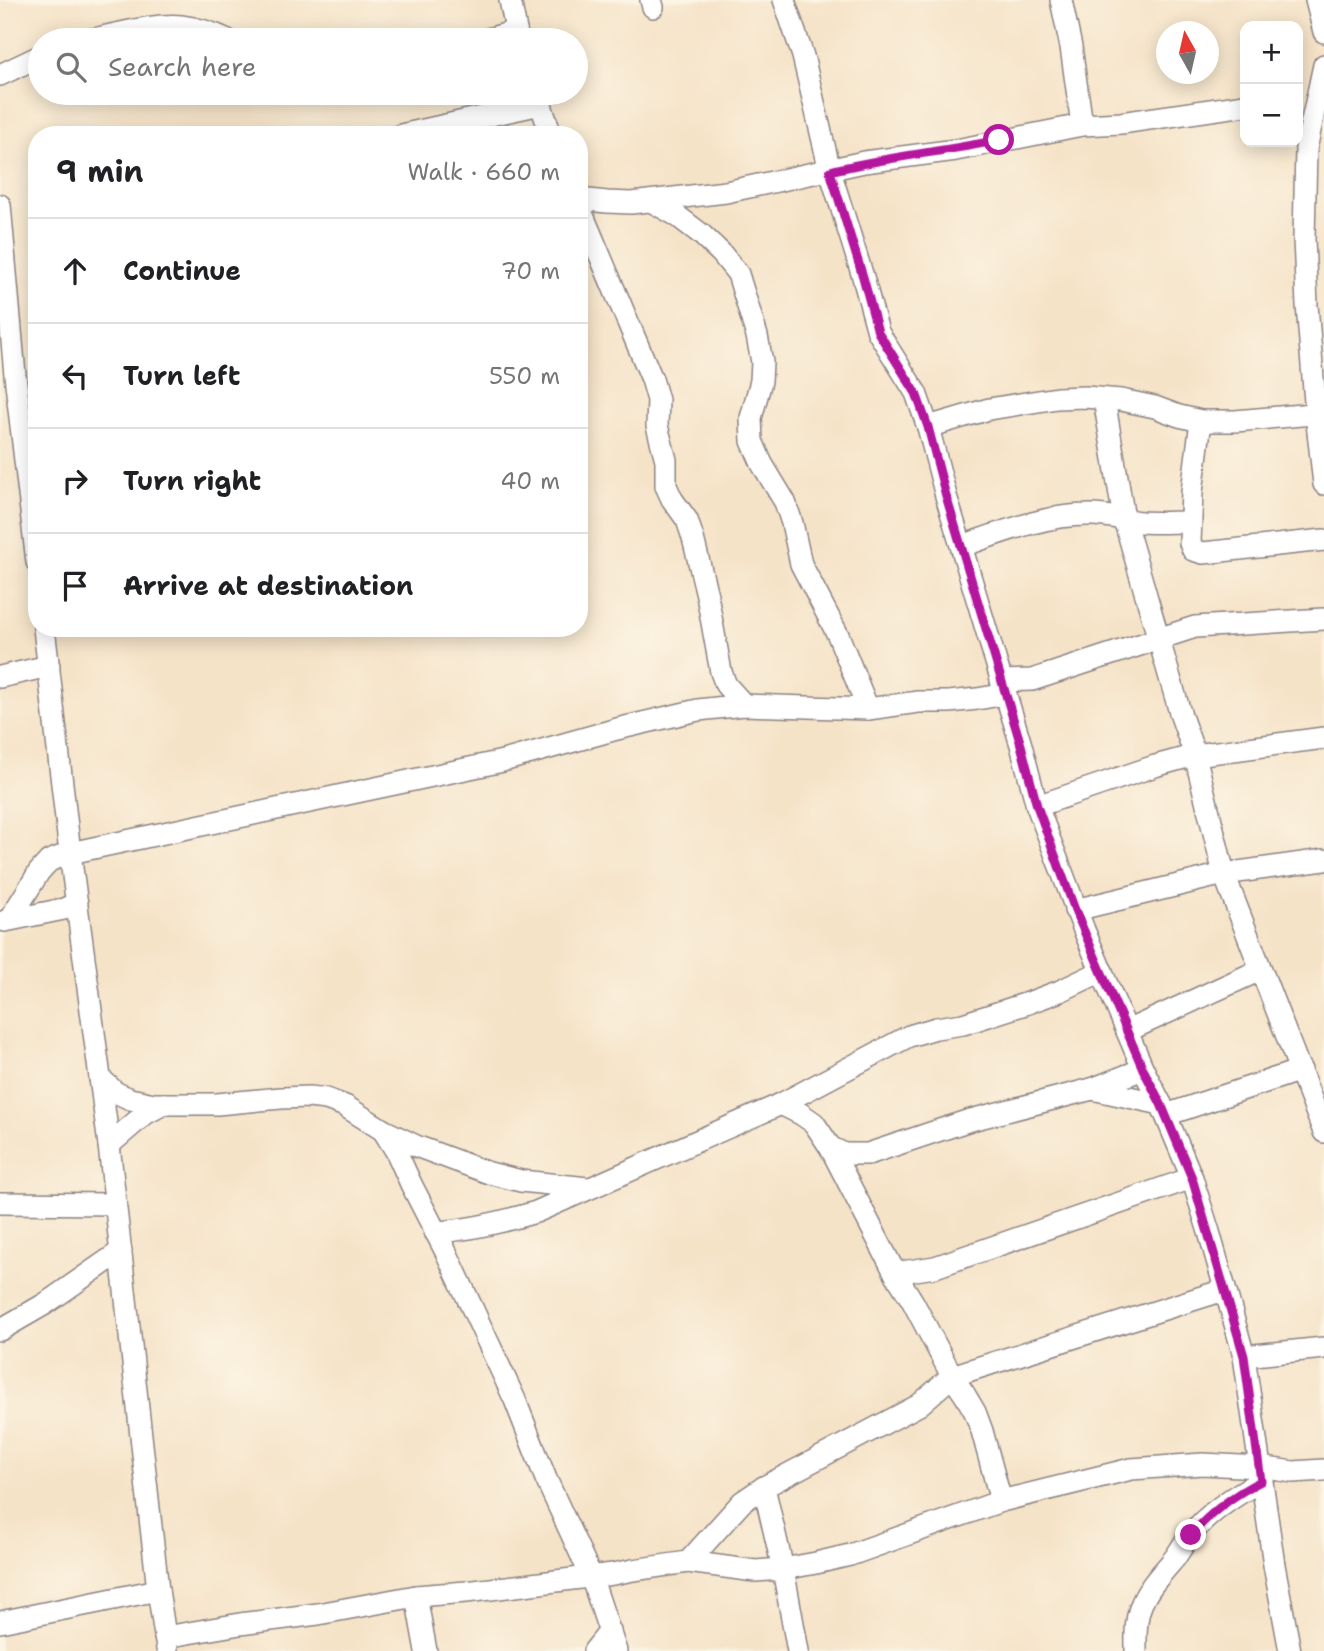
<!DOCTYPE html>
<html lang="en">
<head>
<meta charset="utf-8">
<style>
  body { margin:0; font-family:"Shantell Sans",sans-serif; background:#f6f6f6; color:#202124 }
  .controls { position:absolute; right:21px; top:21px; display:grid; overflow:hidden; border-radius:14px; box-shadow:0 4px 18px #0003 }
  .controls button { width:63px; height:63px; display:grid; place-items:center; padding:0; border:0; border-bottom:2px solid #e0e0e0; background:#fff; color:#202124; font:35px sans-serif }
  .compass { position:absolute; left:1156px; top:21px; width:63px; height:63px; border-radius:50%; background:#fff; box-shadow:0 4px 18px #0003; rotate:352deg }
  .stop { position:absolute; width:21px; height:21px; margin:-16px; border:5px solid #b5179e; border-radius:50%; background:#fff }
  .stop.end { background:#b5179e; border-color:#fff; box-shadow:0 2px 7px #0008 }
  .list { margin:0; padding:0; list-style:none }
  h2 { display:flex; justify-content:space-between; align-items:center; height:91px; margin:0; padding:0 28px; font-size:30px }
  h2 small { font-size:23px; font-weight:400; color:#757577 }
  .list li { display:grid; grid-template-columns:46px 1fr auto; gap:21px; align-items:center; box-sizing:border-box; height:105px; padding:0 28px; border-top:2px solid #e0e0e0 }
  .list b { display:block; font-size:26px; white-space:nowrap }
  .list em { font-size:23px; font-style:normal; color:#757577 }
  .icon { flex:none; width:38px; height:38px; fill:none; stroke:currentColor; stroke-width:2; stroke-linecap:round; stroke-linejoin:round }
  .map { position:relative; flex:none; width:1324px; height:1651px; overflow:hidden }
  .search { position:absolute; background:#fff; box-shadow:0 4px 18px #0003; left:28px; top:28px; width:560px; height:77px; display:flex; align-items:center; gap:18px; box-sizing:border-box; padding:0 24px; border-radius:38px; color:#757577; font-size:26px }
  .panel { position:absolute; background:#fff; box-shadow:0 4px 18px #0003; left:28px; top:126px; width:560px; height:511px; border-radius:28px }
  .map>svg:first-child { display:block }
</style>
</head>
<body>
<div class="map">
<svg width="1324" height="1651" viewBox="0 0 1324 1651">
  <rect width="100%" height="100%" fill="#fcf5e5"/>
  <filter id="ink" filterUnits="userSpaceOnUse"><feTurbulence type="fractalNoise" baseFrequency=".0143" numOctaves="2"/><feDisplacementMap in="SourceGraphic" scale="14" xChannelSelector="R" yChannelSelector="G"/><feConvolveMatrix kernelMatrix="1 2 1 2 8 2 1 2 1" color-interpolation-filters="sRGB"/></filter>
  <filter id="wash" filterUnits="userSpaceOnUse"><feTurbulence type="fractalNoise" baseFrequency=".00686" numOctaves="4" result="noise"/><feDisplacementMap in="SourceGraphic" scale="28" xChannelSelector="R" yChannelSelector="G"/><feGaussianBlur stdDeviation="1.57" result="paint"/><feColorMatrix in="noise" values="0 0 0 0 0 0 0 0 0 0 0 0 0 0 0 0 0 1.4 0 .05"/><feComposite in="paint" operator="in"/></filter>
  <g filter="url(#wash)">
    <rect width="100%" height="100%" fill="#f5e3c8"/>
  </g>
  <g filter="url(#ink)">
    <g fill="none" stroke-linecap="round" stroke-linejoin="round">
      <defs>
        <g id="minor">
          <polyline points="510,0 518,40"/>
          <polyline points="651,0 653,7"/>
          <polyline points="784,0 803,56 830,171 863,277 878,332 916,393 928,427 946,496 1021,745 1037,806 1084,930 1143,1069 1161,1104 1192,1178 1209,1232 1244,1356 1274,1565 1290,1651"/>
          <polyline points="1061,0 1071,47 1082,125"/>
          <polyline points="1316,0 1324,32"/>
          <path d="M89,40c23,-5 69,-17 92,-14 16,2 32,7 47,14"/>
          <polyline points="484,40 516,31"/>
          <polyline points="1324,65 1306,149 1304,239 1307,305 1316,414 1324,484"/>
          <polyline points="0,75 40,56"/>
          <polyline points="537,93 551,135"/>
          <polyline points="401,135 541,104"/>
          <polyline points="579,199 607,202 631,203 726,192 864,162 956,150 1082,125 1121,123 1245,105"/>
          <polyline points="651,201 676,215 701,234 721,253 738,274 757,336 762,362 761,381 751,418 752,441 762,464 785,502 792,523 801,564 838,635 868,709"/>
          <polyline points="0,205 15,375 37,562"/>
          <polyline points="579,206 652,379 658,400 657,426 666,460 666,486 672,499 687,520 693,538 707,595 721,672 726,685 744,705"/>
          <polyline points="1104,399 1124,519 1181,716 1195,755 1224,874 1324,1132"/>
          <polyline points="1201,421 1192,492 1190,543 1193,550 1203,553 1324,540"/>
          <polyline points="928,427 989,409 1057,398 1085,397 1121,400 1155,407 1179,416 1201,421 1235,421 1324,413"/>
          <path d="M962,546c41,-14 82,-31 126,-31 18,-1 35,5 53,7 16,1 33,0 49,0"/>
          <polyline points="44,628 70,853 109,1145 158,1590 167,1649"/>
          <polyline points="0,677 49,666"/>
          <polyline points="1001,681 1032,680 1195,627 1324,619"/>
          <polyline points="1037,806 1155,766 1195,755 1324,738"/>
          <polyline points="1075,910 1224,874 1324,860"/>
          <polyline points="10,919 39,872 49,861 70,853 503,761 617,729 698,710 744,705 868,709 918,702 949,702 977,699 1006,694"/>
          <polyline points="5,921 64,909 77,903"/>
          <polyline points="1127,1031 1260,970"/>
          <polyline points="100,1078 115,1092 130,1099 154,1104 217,1104 281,1098 309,1097 326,1099 345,1106 383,1130 416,1146 489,1173 521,1181 588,1188"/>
          <polyline points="1092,1089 1161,1104"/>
          <polyline points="781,1104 801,1114 814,1123 830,1147 895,1273 913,1302 952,1376 965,1395 975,1412 982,1431 1001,1501"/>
          <polyline points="1166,1115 1301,1070"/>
          <polyline points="383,1130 396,1151 411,1184 447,1254 515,1400 546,1479 591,1576 616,1651"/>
          <polyline points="109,1145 145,1114 164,1104"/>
          <polyline points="830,1147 844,1154 868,1154 967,1121 1092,1089 1143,1069"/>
          <polyline points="0,1203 115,1204"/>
          <path d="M435,1232c35,-2 67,-10 101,-20l245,-108 128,-68 27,-8 27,-4 65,-21 32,-12 42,-20"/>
          <polyline points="895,1273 935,1267 1192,1178"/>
          <polyline points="0,1330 45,1304 121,1251"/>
          <polyline points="1244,1356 1324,1348"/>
          <polyline points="764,1487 783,1569 798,1651"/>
          <polyline points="688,1562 742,1502 764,1487 919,1405 952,1376 1224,1290"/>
          <polyline points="416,1596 426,1651"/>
          <polyline points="0,1622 158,1590"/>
          <polyline points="165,1637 240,1624 318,1614 416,1596 466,1592 613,1574 633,1570 688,1562 755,1571 783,1569 816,1563 850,1555 1001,1501 1131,1469 1203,1464 1259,1467 1293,1472 1324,1470"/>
          <polyline points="594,1651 610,1631"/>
          <path d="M1136,1651c0,-14 -1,-29 4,-43 6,-18 21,-34 34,-49 6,-8 11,-18 18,-26 19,-22 43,-38 69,-52"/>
        </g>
      </defs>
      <use href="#minor" stroke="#8c8282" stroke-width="24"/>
      <use href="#minor" stroke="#fff" stroke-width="21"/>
    </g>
  </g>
  <g fill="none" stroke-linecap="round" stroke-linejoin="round" filter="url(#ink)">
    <path stroke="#b5179e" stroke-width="9" d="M999,140c-56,12 -114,17 -169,31l33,106 15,55 38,61 12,34 18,69 75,249 16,61 38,104 68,159 18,35 31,74 52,178 17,125c-28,14 -50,31 -70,54"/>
  </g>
</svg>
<div class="controls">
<button>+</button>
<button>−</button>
</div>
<svg class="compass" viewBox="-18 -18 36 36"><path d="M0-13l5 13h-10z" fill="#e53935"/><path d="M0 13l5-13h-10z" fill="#757577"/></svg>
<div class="stop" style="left:999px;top:140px"></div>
<div class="stop end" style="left:1191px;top:1535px"></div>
<div class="search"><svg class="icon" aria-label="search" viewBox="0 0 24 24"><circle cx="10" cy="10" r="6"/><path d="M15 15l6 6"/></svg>Search here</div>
<section class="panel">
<h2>9 min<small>Walk · 660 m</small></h2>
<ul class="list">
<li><svg class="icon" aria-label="ahead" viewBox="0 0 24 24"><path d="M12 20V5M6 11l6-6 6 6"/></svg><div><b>Continue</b></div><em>70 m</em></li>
<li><svg class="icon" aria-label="left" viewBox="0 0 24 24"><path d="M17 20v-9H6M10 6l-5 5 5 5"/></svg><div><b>Turn left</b></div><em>550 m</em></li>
<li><svg class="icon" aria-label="right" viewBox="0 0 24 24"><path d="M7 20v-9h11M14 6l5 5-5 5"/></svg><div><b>Turn right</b></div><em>40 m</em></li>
<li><svg class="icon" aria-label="arrive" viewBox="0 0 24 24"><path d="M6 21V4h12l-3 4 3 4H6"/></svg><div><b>Arrive at destination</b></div></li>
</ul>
</section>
</div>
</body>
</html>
